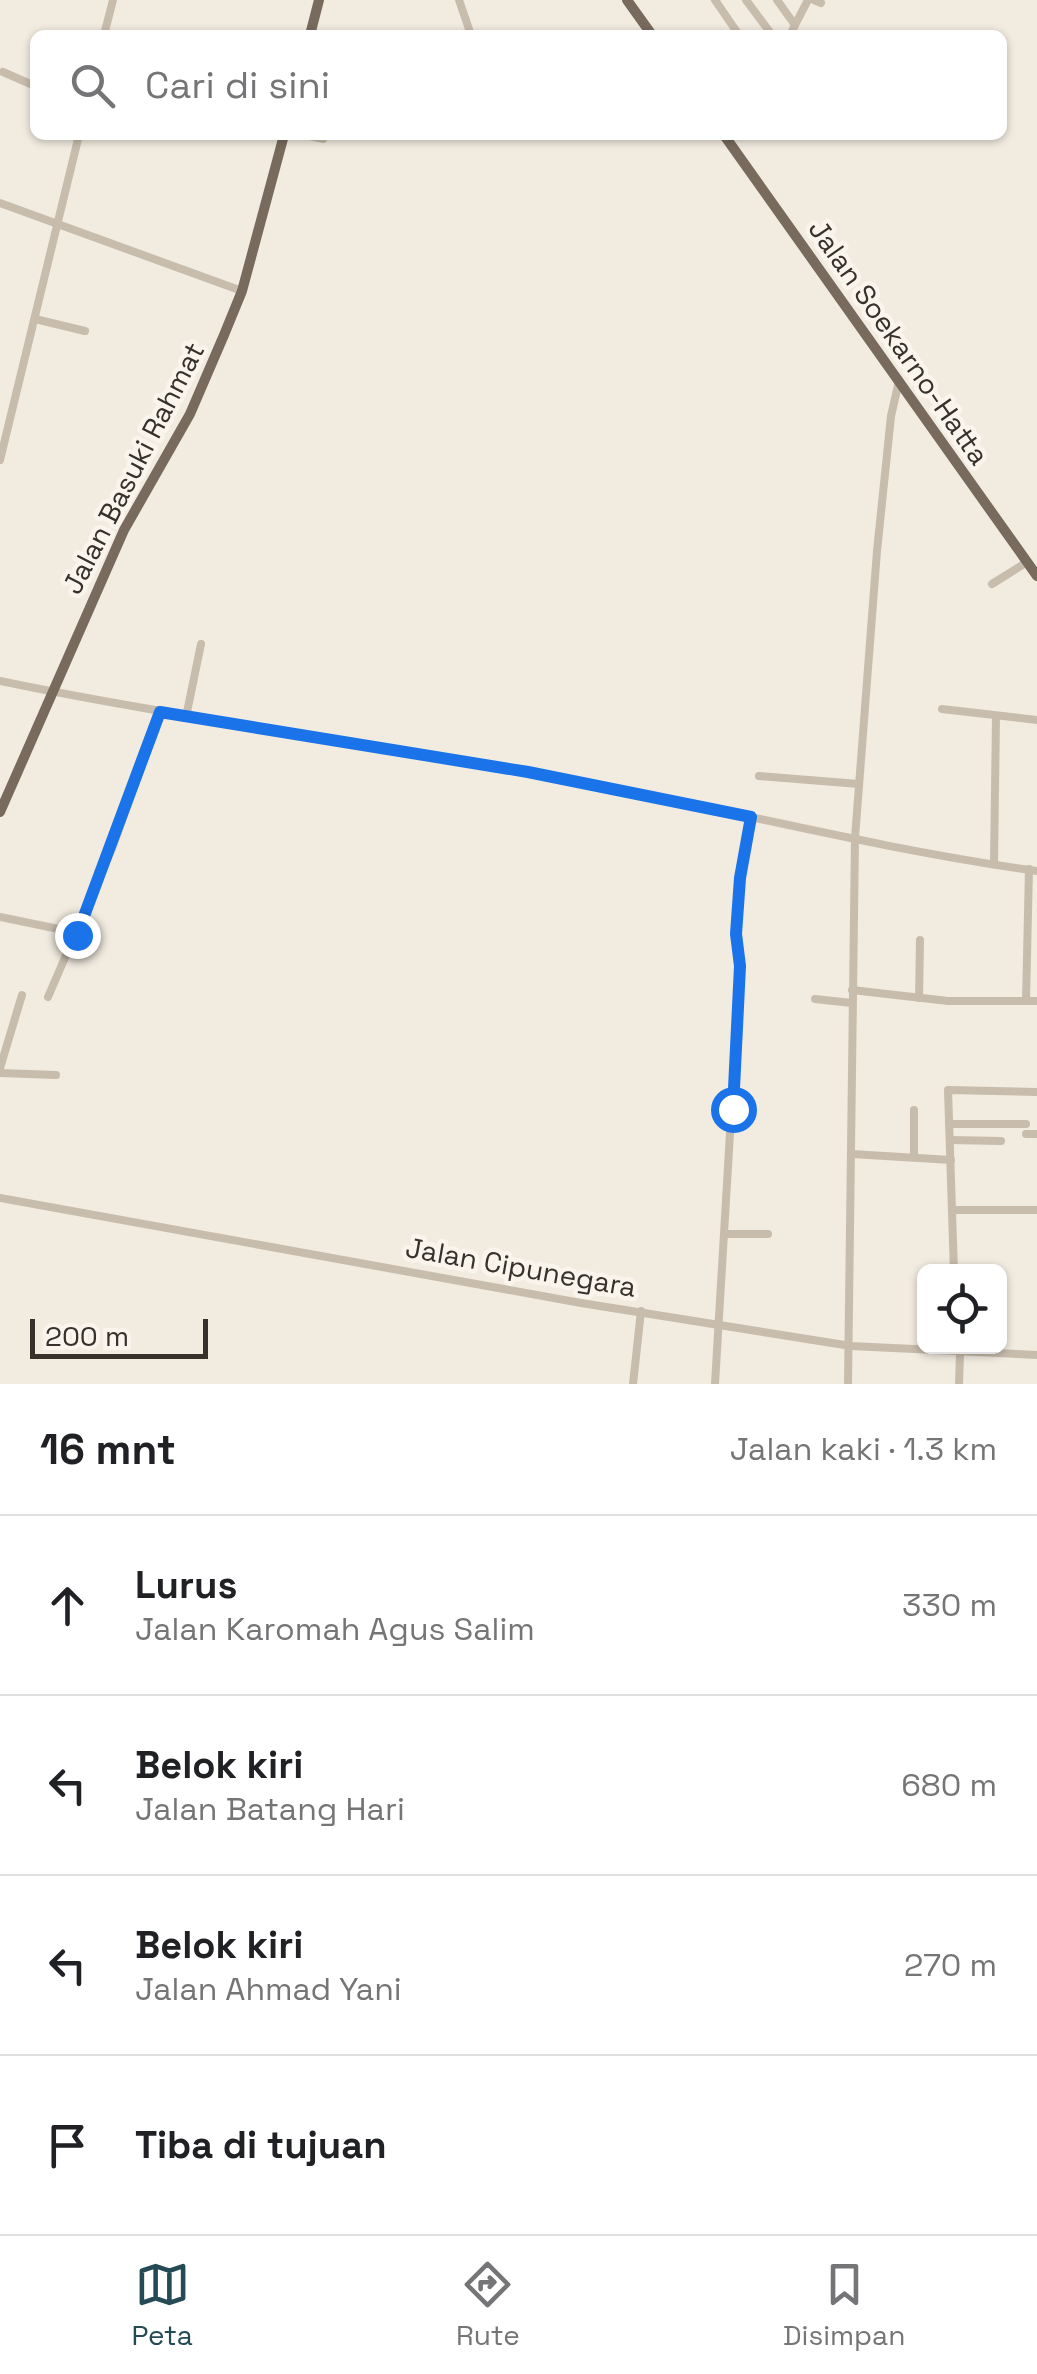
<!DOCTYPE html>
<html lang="id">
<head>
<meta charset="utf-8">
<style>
  body { margin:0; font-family:"Space Grotesk",sans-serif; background:#f6f6f6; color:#202124 }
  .controls { position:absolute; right:30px; bottom:30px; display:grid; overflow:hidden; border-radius:15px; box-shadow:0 2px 8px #0004 }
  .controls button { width:90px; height:90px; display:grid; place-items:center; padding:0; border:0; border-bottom:2px solid #e0e0e0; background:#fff; color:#202124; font:50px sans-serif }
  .scale { position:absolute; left:30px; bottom:25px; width:178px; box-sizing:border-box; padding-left:10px; border:5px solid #37312b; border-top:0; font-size:28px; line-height:35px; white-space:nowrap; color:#37312b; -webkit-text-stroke:8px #f9f5ec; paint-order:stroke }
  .stop { position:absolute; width:30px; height:30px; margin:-22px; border:8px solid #1a73e8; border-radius:50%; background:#fff }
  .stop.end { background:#1a73e8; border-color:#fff; box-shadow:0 2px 10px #0008 }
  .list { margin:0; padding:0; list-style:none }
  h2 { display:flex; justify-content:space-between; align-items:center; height:130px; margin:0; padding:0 40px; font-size:42px }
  h2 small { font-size:32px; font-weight:400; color:#757577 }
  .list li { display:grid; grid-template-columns:65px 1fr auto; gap:30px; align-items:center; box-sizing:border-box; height:180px; padding:0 40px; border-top:2px solid #e0e0e0 }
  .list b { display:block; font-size:38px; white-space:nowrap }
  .list p { margin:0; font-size:32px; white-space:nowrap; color:#757577 }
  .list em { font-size:32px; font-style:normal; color:#757577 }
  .icon { flex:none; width:55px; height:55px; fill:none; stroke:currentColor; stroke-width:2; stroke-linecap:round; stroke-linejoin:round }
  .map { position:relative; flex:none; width:1037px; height:1384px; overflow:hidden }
  .search { position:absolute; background:#fff; box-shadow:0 2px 8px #0004; left:30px; right:30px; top:30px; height:110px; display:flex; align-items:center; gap:25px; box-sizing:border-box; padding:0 35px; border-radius:15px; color:#757577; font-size:38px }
  .sheet { height:850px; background:#fff }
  nav { display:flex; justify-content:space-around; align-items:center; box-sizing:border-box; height:140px; border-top:2px solid #e0e0e0; background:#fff; font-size:28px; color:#757577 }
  nav a { display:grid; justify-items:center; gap:5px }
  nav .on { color:#244b55 }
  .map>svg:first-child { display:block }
</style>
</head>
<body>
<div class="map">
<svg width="1037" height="1384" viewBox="0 0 1037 1384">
  <rect width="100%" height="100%" fill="#f1ebe0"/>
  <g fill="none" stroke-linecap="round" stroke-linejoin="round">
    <g stroke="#c8bdad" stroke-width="8">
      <polyline points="459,0 471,35"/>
      <polyline points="715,0 739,35"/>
      <polyline points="746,0 772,35"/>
      <polyline points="777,0 795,25 790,35"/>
      <polyline points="814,0 821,3"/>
      <polyline points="795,25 808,0"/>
      <polyline points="104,35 113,0"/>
      <polyline points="3,72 35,86"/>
      <polyline points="306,135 323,139"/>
      <polyline points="0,203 242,291"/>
      <polyline points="35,319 85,331"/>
      <polyline points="0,460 79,135"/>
      <polyline points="992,584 1027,562"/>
      <path d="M0,681c173,36 349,58 523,90 172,30 341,76 514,100"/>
      <polyline points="942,709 1037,720"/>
      <polyline points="186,717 201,644"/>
      <polyline points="759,776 859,784"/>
      <polyline points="994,864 996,717"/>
      <polyline points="0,917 78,933"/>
      <polyline points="852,990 948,1001 1037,1001"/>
      <polyline points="48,997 113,846 161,712"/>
      <polyline points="919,998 920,940"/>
      <polyline points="815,999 852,1003"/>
      <polyline points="1026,1001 1029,869"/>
      <polyline points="0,1068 22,995"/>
      <polyline points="0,1073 56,1075"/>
      <polyline points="914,1110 914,1157"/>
      <polyline points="949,1124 1026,1124"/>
      <polyline points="1026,1134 1037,1134"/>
      <polyline points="950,1140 1001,1141"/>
      <polyline points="852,1154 951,1160"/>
      <polyline points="0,1198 581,1303 851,1346 1037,1355"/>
      <polyline points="954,1210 1037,1210"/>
      <polyline points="725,1234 768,1234"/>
      <polyline points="954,1272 948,1090 1037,1092"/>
      <polyline points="633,1384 641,1311"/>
      <polyline points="715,1384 740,966 736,935 740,877 751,817"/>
      <polyline points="848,1384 855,838 877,551 891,416 899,381"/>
      <polyline points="959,1384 960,1354"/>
    </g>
    <g stroke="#786a5d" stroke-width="10">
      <polyline points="627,0 652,35"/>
      <polyline points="310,35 319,0"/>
      <polyline points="724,135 1037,576"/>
      <polyline points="0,812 124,530 190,414 224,335 242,291 284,135"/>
    </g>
  </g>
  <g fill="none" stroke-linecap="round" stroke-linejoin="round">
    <polyline stroke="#1a73e8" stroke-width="12" points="77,935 160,712 528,772 751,817 740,878 736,934 740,966 733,1109"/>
  </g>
  <g text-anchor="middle" stroke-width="9" stroke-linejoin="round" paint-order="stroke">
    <g font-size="28" fill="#37312b" stroke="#f9f5ec">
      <text transform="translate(899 342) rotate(55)" y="10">Jalan Soekarno-Hatta</text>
      <text transform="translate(133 468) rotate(-63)" y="10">Jalan Basuki Rahmat</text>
      <text transform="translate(521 1267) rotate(10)" y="10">Jalan Cipunegara</text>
    </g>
  </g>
</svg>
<div class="controls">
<button><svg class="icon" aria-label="locate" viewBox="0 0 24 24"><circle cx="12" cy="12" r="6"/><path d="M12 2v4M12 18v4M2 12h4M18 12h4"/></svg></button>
</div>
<div class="scale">200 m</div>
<div class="stop" style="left:733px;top:1109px"></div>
<div class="stop end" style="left:77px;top:935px"></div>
<div class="search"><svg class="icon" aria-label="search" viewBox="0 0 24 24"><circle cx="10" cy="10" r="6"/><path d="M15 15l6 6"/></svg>Cari di sini</div>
</div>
<section class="sheet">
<h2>16 mnt<small>Jalan kaki · 1.3 km</small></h2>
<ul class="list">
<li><svg class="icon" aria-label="ahead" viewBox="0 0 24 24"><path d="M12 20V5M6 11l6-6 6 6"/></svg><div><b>Lurus</b><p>Jalan Karomah Agus Salim</p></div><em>330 m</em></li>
<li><svg class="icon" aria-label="left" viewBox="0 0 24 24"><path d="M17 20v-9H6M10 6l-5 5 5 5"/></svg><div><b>Belok kiri</b><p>Jalan Batang Hari</p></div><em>680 m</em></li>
<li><svg class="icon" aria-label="left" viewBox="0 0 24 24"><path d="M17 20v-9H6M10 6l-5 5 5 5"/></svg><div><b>Belok kiri</b><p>Jalan Ahmad Yani</p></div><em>270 m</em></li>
<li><svg class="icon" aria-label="arrive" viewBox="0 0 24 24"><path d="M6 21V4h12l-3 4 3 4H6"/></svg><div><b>Tiba di tujuan</b></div></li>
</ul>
</section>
<nav>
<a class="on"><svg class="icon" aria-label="map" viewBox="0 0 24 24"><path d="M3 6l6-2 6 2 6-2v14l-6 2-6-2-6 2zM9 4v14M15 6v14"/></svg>Peta</a>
<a><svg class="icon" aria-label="directions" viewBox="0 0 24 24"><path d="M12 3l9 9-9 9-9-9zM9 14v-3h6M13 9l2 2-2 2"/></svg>Rute</a>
<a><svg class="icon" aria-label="saved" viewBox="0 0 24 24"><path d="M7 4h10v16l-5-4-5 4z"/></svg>Disimpan</a>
</nav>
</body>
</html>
